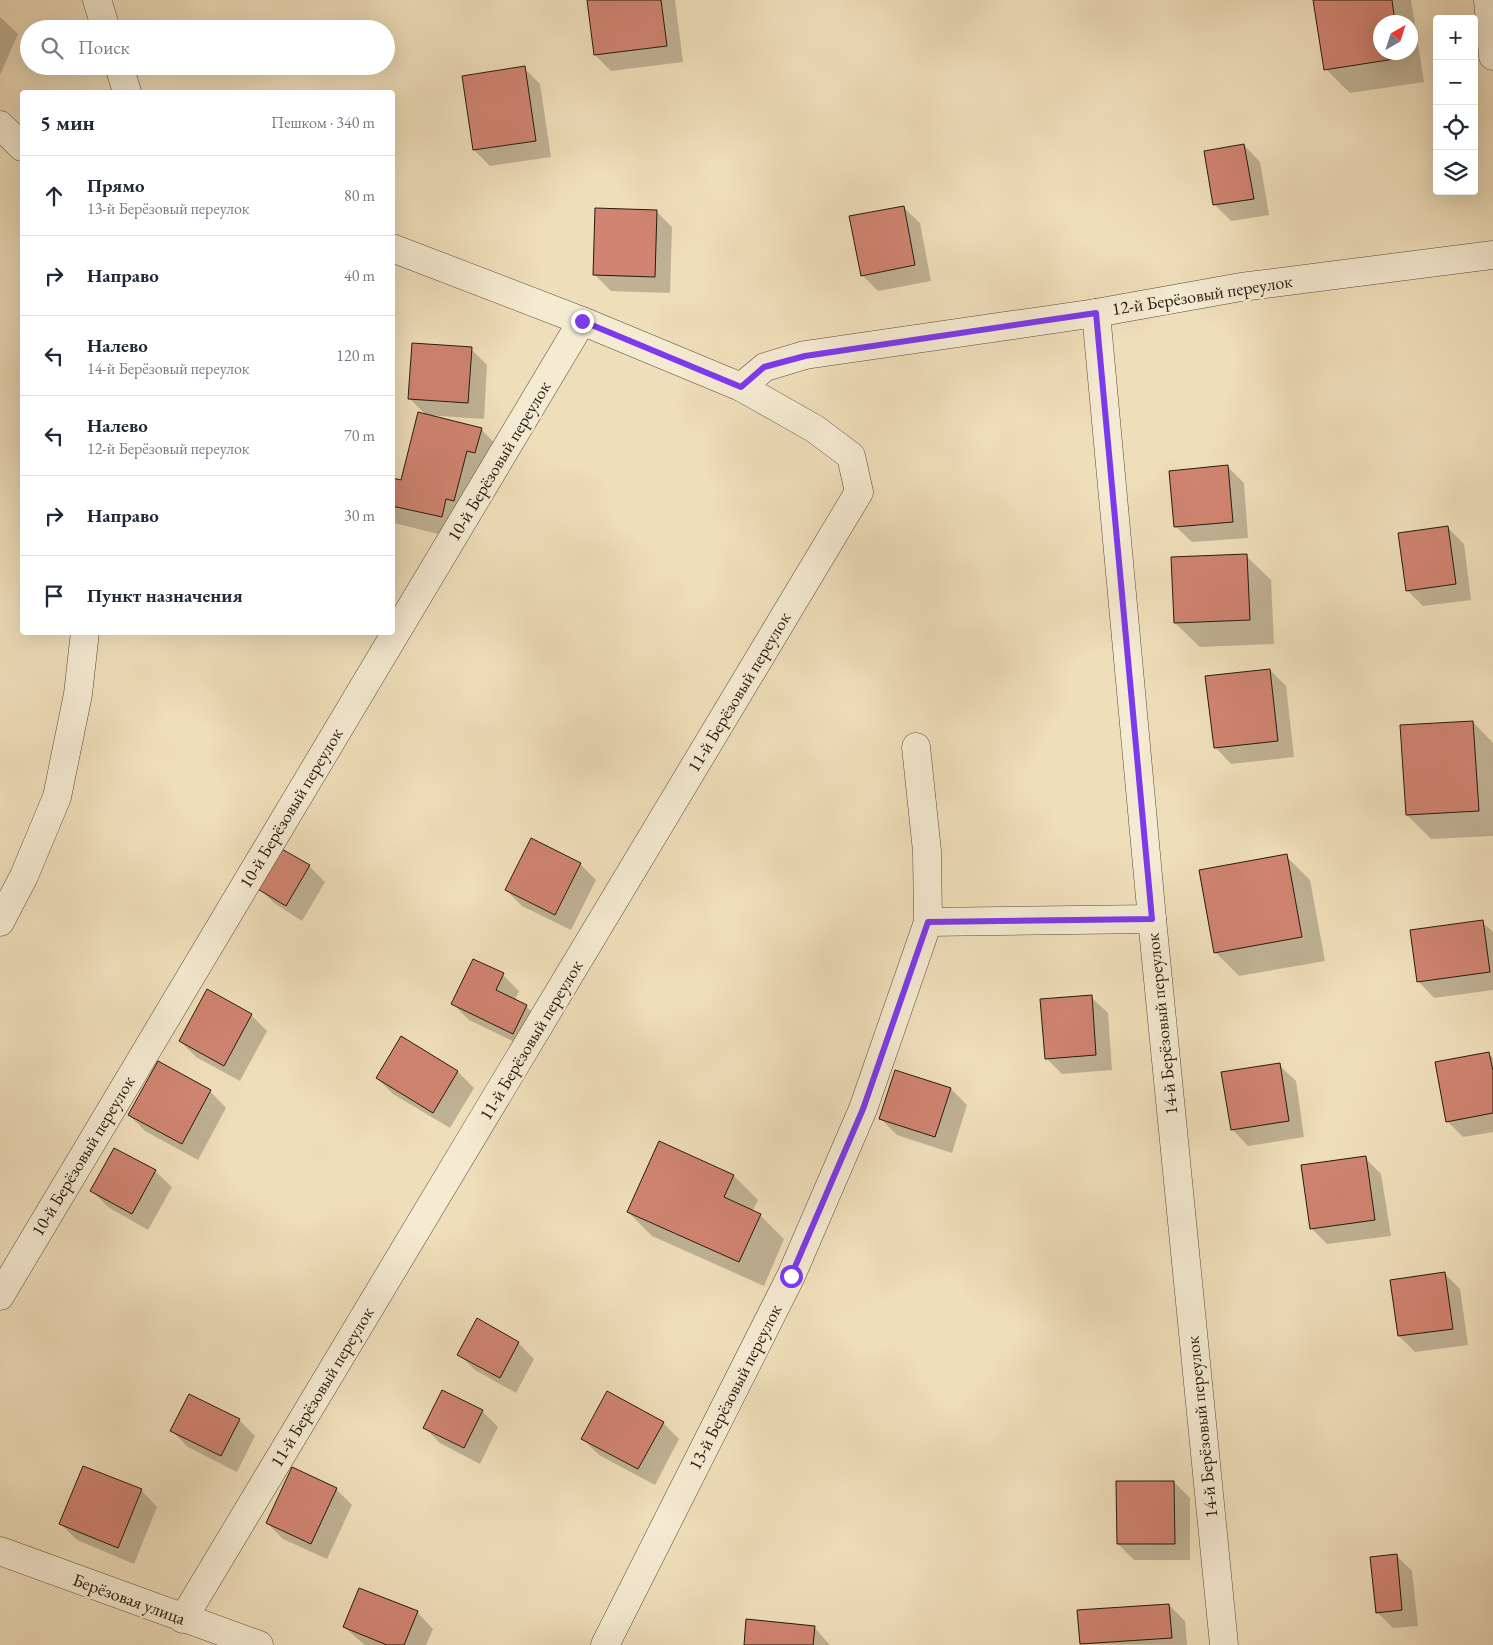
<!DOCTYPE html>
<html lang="ru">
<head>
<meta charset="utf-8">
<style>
  body { margin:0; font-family:"EB Garamond",serif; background:#f2f2f3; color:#1f2937 }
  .controls { position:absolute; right:15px; top:15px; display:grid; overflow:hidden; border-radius:5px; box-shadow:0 5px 20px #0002 }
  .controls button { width:45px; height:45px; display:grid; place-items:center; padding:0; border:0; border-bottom:1px solid #e0e1e3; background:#fff; color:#1f2937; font:25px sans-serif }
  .compass { position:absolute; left:1373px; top:15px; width:45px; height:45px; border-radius:50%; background:#fff; box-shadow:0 5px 20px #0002; rotate:39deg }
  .stop { position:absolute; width:15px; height:15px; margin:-11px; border:4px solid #7c3aed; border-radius:50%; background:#fff }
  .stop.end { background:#7c3aed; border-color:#fff; box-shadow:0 1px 5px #0008 }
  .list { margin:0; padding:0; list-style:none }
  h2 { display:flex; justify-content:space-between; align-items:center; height:65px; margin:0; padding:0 20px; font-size:21px }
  h2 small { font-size:16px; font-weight:400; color:#747a83 }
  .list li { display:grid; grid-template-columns:32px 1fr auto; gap:15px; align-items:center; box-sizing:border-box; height:80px; padding:0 20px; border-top:1px solid #e0e1e3 }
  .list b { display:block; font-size:19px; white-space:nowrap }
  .list p { margin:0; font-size:16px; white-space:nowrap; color:#747a83 }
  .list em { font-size:16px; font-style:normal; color:#747a83 }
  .icon { flex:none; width:28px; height:28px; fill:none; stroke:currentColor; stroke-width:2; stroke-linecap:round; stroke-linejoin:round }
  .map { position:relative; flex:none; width:1493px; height:1645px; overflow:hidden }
  .search { position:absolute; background:#fff; box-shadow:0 5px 20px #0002; left:20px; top:20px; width:375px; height:55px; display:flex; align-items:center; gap:12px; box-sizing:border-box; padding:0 18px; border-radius:28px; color:#747a83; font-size:19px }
  .panel { position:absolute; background:#fff; box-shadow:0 5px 20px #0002; left:20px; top:90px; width:375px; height:545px; border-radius:5px }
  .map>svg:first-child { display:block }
</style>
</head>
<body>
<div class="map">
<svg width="1493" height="1645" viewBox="0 0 1493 1645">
  <rect width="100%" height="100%" fill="#efdeba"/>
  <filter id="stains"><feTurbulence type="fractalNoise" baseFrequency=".004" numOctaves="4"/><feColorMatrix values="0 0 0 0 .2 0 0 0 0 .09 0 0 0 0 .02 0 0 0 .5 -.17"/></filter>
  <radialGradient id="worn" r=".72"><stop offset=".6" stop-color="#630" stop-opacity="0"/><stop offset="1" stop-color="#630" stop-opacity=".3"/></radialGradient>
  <g fill="#0003" fill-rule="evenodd">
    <polygon points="588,0 675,0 683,62 611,71 595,55"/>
    <path d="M1314,0h97l13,82 -74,11 -24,-24zM1380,22h30v30h-30z"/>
    <polygon points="0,17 18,34 0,75"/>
    <polygon points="524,68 540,84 551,157 490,166 474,150"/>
    <polygon points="1244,145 1260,162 1269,215 1231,221 1215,205 1205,152"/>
    <polygon points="903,207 920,223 931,281 878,291 862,275"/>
    <polygon points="656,211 672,227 670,293 611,291 594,274"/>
    <polygon points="471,349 487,365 484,419 427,415 481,429 505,454 491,475 478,525 470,522 466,541 394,523 392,479 402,482 427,416 409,398"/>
    <polygon points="1228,467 1244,483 1248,538 1192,542 1175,526"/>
    <polygon points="1447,527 1464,544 1471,600 1423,606 1407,590"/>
    <polygon points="1246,556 1271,580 1274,644 1200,647 1175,623"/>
    <polygon points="1270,670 1286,686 1294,757 1231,764 1215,747"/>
    <polygon points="1473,722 1493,743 1493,836 1431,839 1407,815"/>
    <polygon points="1286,856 1310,880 1325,961 1239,976 1215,952"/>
    <polygon points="580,864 596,880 571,930 522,906 506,890"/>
    <polygon points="309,866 325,882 302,921 274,903 258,887"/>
    <polygon points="1482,922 1493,932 1493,990 1434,998 1418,981"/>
    <polygon points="503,975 519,991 515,1000 526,1006 542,1022 529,1049 469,1020 453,1004"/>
    <polygon points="1091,997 1108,1013 1112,1070 1062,1074 1046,1058"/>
    <polygon points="251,1015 267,1031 240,1081 196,1057 180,1041"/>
    <polygon points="401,1038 458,1072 474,1088 450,1128 393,1094 377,1078"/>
    <polygon points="1489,1054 1493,1058 1493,1132 1463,1137 1447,1121"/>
    <polygon points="158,1062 210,1091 226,1108 198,1160 145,1131 129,1115"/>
    <polygon points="1279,1065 1296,1081 1304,1137 1248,1146 1232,1129"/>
    <polygon points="951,1089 967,1105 952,1153 897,1135 881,1119"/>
    <polygon points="114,1149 155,1171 172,1187 148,1230 108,1207 92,1191"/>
    <polygon points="1365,1158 1381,1174 1391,1236 1327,1244 1311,1228"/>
    <polygon points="734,1176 758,1200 752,1212 760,1215 784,1239 764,1286 652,1236 628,1212"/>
    <polygon points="1444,1273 1460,1289 1468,1345 1415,1352 1399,1336"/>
    <polygon points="518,1343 534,1359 516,1393 475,1370 459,1354"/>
    <polygon points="482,1411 498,1427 480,1464 440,1443 424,1427"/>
    <polygon points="239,1420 255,1436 237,1472 188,1447 172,1431"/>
    <polygon points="663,1423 679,1439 655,1485 599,1455 583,1439"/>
    <polygon points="1174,1482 1190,1498 1190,1560 1134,1560 1118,1544"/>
    <polygon points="336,1489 352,1505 327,1559 283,1539 267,1523"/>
    <polygon points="141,1490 157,1507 134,1564 77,1540 61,1524"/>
    <polygon points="1396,1555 1412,1571 1418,1626 1393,1628 1377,1612"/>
    <polygon points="1169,1605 1185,1621 1187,1645 1081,1644"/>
    <polygon points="417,1612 433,1629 426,1645 365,1645 344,1627"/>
    <polygon points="814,1627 830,1645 745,1645"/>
  </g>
  <g fill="#d08471" stroke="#251a0e">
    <polygon points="587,0 661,0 667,46 594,55"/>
    <polygon points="1313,0 1392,0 1395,22 1380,22 1380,52 1400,52 1401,58 1324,70"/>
    <polygon points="525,66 536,141 473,150 462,76"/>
    <polygon points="1244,144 1254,199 1213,205 1204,151"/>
    <polygon points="904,206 915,265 861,276 849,216"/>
    <polygon points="595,208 657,210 655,277 593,275"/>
    <polygon points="412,343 472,347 468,403 408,399"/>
    <polygon points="418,412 482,428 475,453 467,451 454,501 446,499 442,517 392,506 392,478 401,480"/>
    <polygon points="1228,465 1233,522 1174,527 1169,471"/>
    <polygon points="1448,526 1456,584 1406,591 1398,533"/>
    <polygon points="1247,554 1250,620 1174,623 1171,557"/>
    <polygon points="1270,669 1278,741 1214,748 1205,676"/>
    <polygon points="1473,721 1479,811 1406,815 1400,725"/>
    <polygon points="531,838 581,863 555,915 505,890"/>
    <polygon points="280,848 310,865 286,906 256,888"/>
    <polygon points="1287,854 1302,937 1214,953 1199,870"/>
    <polygon points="1483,920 1490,972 1417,982 1410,930"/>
    <polygon points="473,959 504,973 496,990 527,1005 513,1034 451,1004"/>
    <polygon points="207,989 252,1014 224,1066 179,1041"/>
    <polygon points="1092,995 1096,1055 1045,1059 1040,999"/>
    <polygon points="401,1036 458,1071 433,1113 376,1078"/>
    <polygon points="1489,1052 1493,1071 1493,1113 1446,1122 1435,1062"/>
    <polygon points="158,1061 211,1090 182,1144 128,1115"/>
    <polygon points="1280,1063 1289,1121 1231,1130 1221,1072"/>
    <polygon points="895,1070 951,1088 935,1137 879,1119"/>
    <polygon points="659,1141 734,1175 724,1197 761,1214 739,1262 627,1212"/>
    <polygon points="114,1148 156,1170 132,1214 90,1191"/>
    <polygon points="1366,1156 1375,1220 1310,1229 1301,1165"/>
    <polygon points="1445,1272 1453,1329 1398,1336 1390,1280"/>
    <polygon points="477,1318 519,1342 500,1378 457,1355"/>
    <polygon points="442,1390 483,1410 464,1448 423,1428"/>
    <polygon points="607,1391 664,1422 638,1469 581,1439"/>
    <polygon points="189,1394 240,1419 221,1456 170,1431"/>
    <polygon points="83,1466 142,1489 118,1548 59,1524"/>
    <polygon points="292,1467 337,1488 311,1544 266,1523"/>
    <polygon points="1116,1481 1174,1481 1175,1544 1117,1544"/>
    <polygon points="1397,1554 1402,1610 1376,1613 1370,1557"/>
    <polygon points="359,1588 418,1611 404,1645 387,1645 343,1627"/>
    <polygon points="1169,1604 1172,1638 1080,1644 1077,1610"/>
    <polygon points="746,1619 815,1626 813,1645 744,1645"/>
  </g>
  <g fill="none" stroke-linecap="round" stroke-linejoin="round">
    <defs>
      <g id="minor">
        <polyline points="97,0 106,29"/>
        <polyline points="1488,0 1493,56"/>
        <polyline points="119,66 127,92"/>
        <polyline points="0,125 22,147"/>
        <polyline points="1096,313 1152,919 1224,1645"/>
        <polyline points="741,387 765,367 805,355 1096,313 1241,287 1493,255"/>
        <polyline points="0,922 24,876 57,797 78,694 85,632"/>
        <polyline points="928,922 1152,919"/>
        <polyline points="0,1296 582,321"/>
        <polyline points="0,1551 259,1645"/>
        <polyline points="183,1619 859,492 851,456 815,429 741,387 582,321 392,248"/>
        <polyline points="605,1645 791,1276 863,1109 928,922 927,851 916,747"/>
      </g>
    </defs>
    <use href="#minor" stroke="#584b39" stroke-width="29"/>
    <use href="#minor" stroke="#f5ead2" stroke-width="28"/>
  </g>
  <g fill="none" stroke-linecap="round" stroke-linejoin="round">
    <polyline stroke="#7c3aed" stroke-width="6" points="582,321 741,387 764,367 805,356 1096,313 1152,919 928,922 863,1109 791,1276"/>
  </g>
  <g text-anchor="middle" stroke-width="5" stroke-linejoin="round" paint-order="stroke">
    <g font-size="18" fill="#251a0e" stroke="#f5ead2">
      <text transform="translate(1202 295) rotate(-9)" y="6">12-й Берёзовый переулок</text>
      <text transform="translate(499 461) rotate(-59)" y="6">10-й Берёзовый переулок</text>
      <text transform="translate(739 692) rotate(-59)" y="6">11-й Берёзовый переулок</text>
      <text transform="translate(291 808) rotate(-59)" y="6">10-й Берёзовый переулок</text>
      <text transform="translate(1162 1024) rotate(-96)" y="6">14-й Берёзовый переулок</text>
      <text transform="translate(531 1040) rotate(-59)" y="6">11-й Берёзовый переулок</text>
      <text transform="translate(83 1156) rotate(-59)" y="6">10-й Берёзовый переулок</text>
      <text transform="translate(322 1387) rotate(-59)" y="6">11-й Берёзовый переулок</text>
      <text transform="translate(735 1387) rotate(-63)" y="6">13-й Берёзовый переулок</text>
      <text transform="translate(1202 1427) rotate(-96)" y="6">14-й Берёзовый переулок</text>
      <text transform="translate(129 1599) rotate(20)" y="6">Берёзовая улица</text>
    </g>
  </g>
  <rect width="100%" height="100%" filter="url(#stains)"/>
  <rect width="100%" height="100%" fill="url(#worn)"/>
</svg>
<div class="controls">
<button>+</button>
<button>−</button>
<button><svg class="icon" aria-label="locate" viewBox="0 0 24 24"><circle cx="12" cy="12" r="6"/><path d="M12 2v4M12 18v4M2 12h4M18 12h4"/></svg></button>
<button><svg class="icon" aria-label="layers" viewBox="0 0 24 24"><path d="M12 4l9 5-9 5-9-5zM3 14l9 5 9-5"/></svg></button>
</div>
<svg class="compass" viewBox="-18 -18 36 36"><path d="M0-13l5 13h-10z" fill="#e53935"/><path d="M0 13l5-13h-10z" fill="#747a83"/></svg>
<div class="stop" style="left:791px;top:1276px"></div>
<div class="stop end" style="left:582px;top:321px"></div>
<div class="search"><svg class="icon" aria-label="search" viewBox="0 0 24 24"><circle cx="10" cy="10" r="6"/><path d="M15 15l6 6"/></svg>Поиск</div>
<section class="panel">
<h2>5 мин<small>Пешком · 340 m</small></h2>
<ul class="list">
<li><svg class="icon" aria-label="ahead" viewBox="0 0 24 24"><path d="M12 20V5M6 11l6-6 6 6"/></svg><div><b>Прямо</b><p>13-й Берёзовый переулок</p></div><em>80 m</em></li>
<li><svg class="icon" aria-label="right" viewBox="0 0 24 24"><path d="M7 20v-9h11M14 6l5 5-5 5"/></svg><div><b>Направо</b></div><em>40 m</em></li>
<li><svg class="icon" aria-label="left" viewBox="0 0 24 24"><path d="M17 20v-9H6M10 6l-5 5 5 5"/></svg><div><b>Налево</b><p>14-й Берёзовый переулок</p></div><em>120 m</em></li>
<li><svg class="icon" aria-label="left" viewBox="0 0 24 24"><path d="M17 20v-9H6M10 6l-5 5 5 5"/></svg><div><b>Налево</b><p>12-й Берёзовый переулок</p></div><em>70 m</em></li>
<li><svg class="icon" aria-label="right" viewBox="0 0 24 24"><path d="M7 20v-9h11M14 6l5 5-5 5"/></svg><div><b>Направо</b></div><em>30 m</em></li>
<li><svg class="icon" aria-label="arrive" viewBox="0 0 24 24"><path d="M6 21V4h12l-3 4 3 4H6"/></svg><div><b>Пункт назначения</b></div></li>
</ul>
</section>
</div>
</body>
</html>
